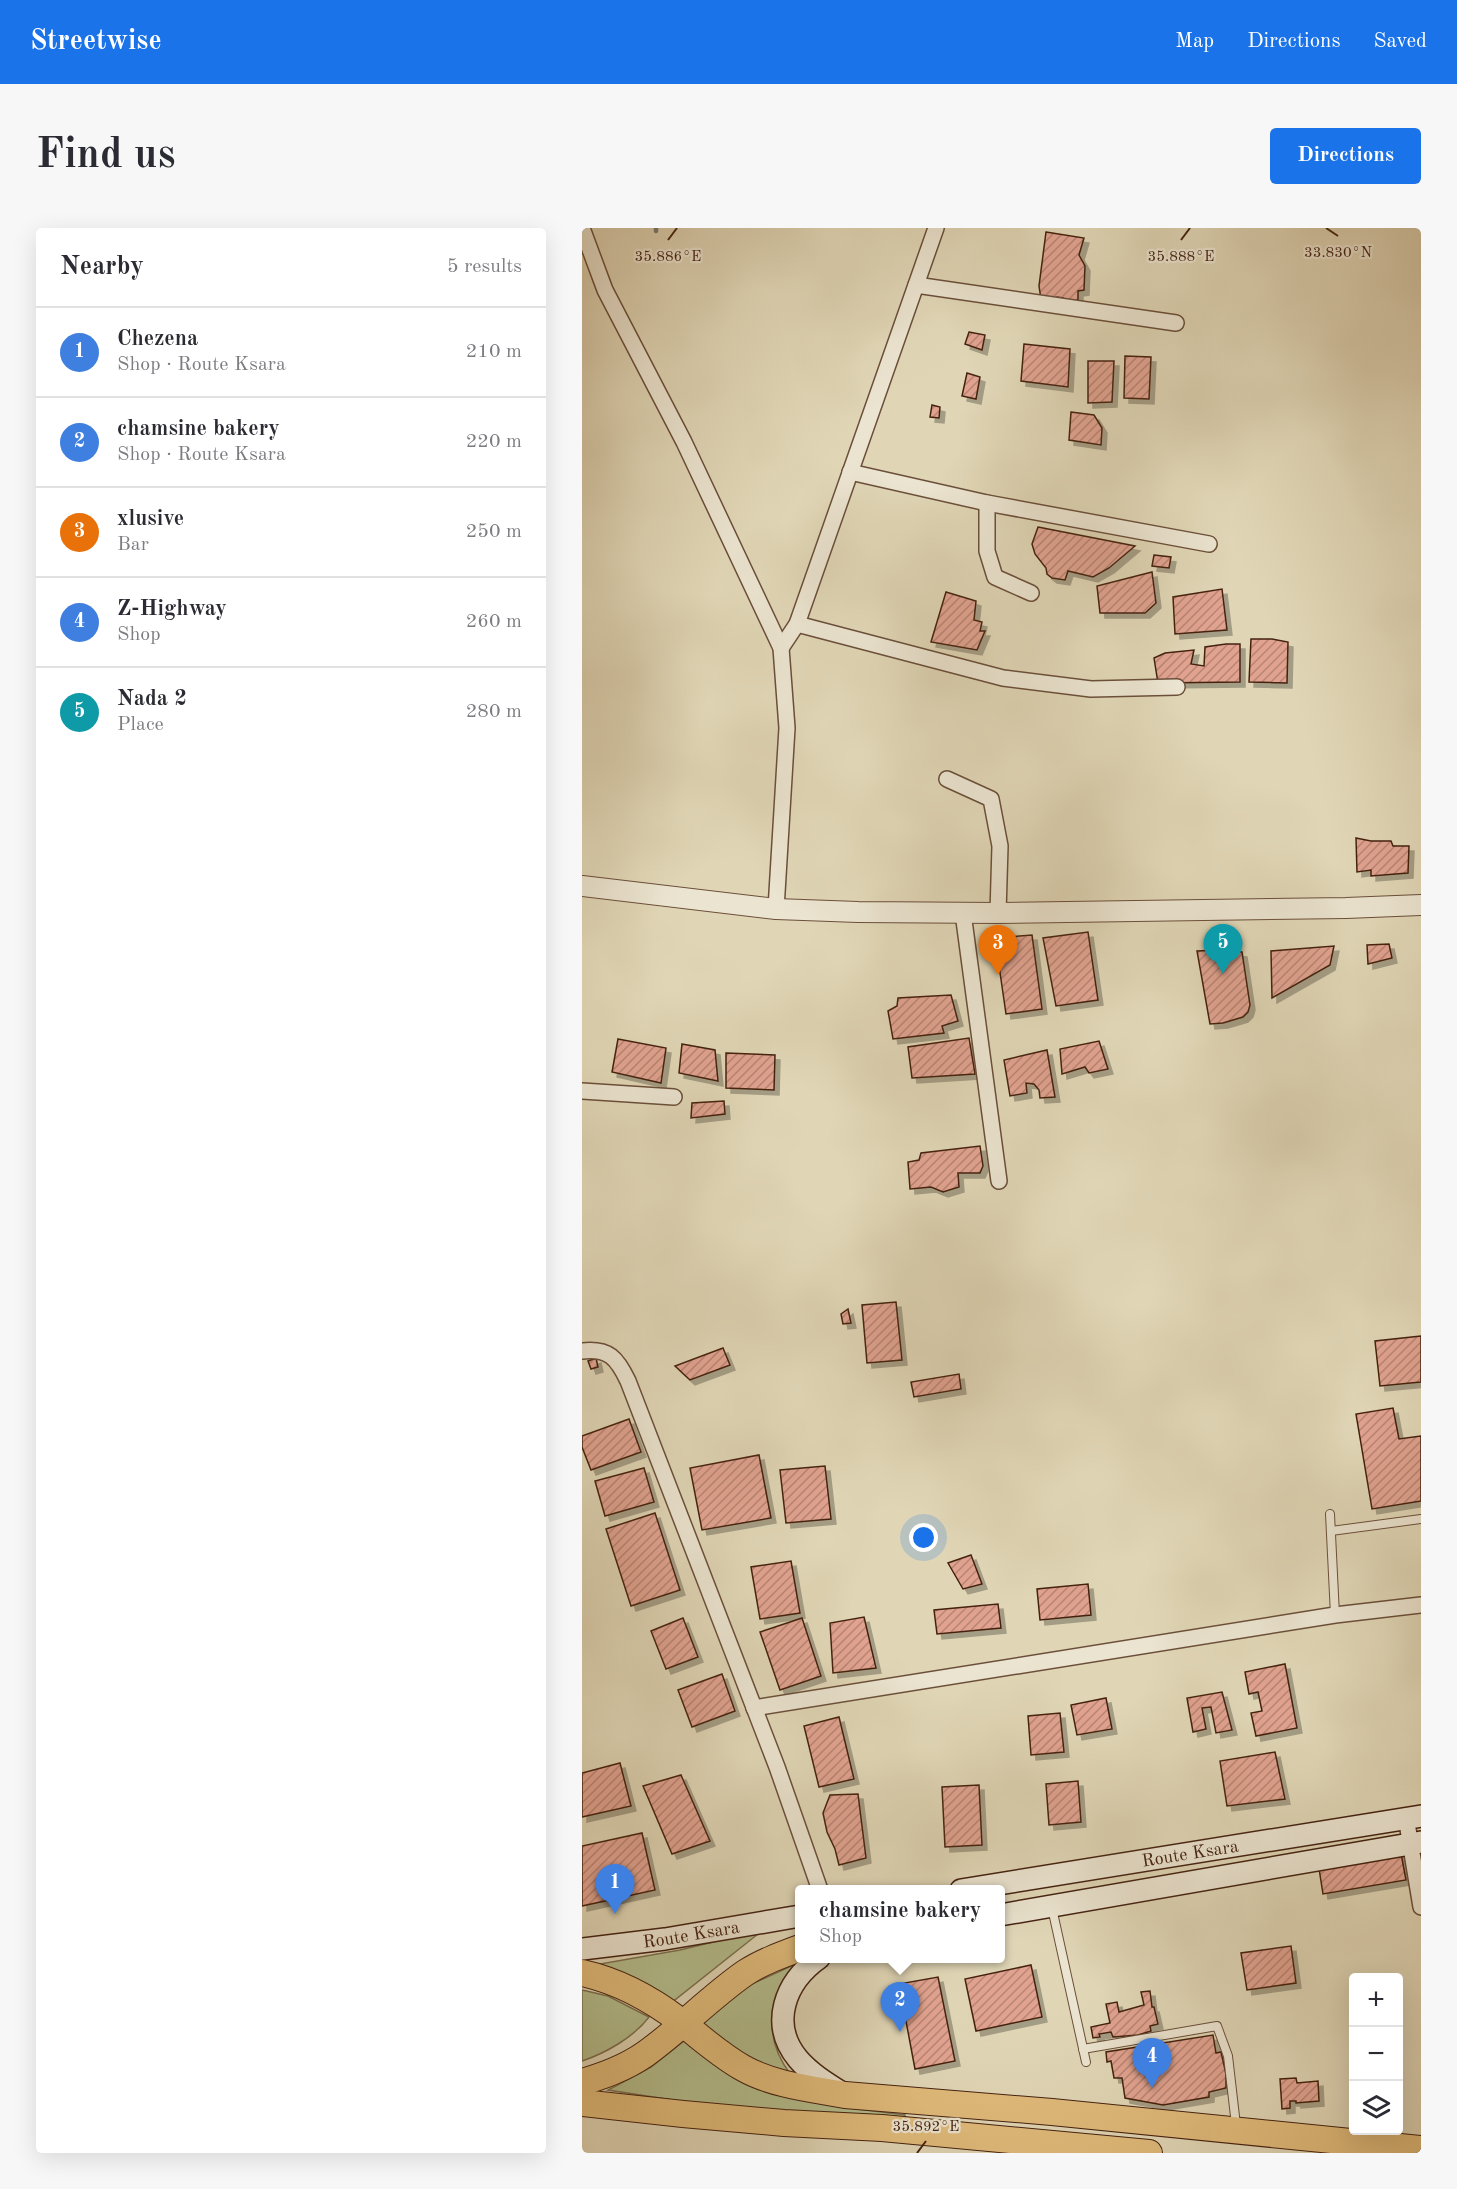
<!DOCTYPE html>
<html lang="en">
<head>
<meta charset="utf-8">
<style>
  body { margin:0; font-family:"Old Standard TT",serif; background:#f7f7f7; color:#2b2b33 }
  .controls { position:absolute; right:18px; bottom:18px; display:grid; overflow:hidden; border-radius:6px; box-shadow:0 6px 24px #0002 }
  .controls button { width:54px; height:54px; display:grid; place-items:center; padding:0; border:0; border-bottom:2px solid #e1e1e2; background:#fff; color:#2b2b33; font:30px sans-serif }
  .you { position:absolute; left:342px; top:1310px; width:21px; height:21px; margin:-15px; border:4px solid #fff; border-radius:50%; background:#1a73e8; box-shadow:0 0 0 9px #1a73e833 }
  .badge { display:grid; place-items:center; width:39px; height:39px; border-radius:50%; background:#1a73e8; color:#fff; font-size:20px; font-weight:700 }
  .pin { position:absolute; translate:-50% -50px; filter:drop-shadow(0 2px 3px #0008) }
  .pin::after { content:''; position:absolute; top:32px; width:21px; height:18px; background:inherit; clip-path:polygon(0 0,100% 0,50% 100%) }
  .popup { position:absolute; left:213px; top:1657px; width:210px; height:78px; box-sizing:border-box; display:grid; place-content:center; border-radius:6px; background:#fff; filter:drop-shadow(0 2px 4px #0005); font-size:20px; white-space:nowrap; color:#7c7c81 }
  .popup b { font-size:22px; color:#2b2b33 }
  .popup::after { content:''; position:absolute; left:50%; top:100%; margin-left:-12px; border:12px solid transparent; border-top-color:#fff }
  .list { margin:0; padding:0; list-style:none }
  h2 { display:flex; justify-content:space-between; align-items:center; height:78px; margin:0; padding:0 24px; font-size:26px }
  h2 small { font-size:20px; font-weight:400; color:#7c7c81 }
  .list li { display:grid; grid-template-columns:39px 1fr auto; gap:18px; align-items:center; box-sizing:border-box; height:90px; padding:0 24px; border-top:2px solid #e1e1e2 }
  .list b { display:block; font-size:22px; white-space:nowrap }
  .list p { margin:0; font-size:20px; white-space:nowrap; color:#7c7c81 }
  .list em { font-size:20px; font-style:normal; color:#7c7c81 }
  .icon { flex:none; width:33px; height:33px; fill:none; stroke:currentColor; stroke-width:2; stroke-linecap:round; stroke-linejoin:round }
  .map { position:relative; flex:none; width:839px; height:1925px; overflow:hidden; border-radius:6px }
  header { display:flex; align-items:center; gap:36px; box-sizing:border-box; height:84px; padding:0 30px; background:#1a73e8; color:#fff }
  header strong { font-size:28px }
  nav { display:flex; gap:33px; margin-inline-start:auto; font-size:21px }
  .intro { display:flex; align-items:center; justify-content:space-between; box-sizing:border-box; height:144px; padding:0 36px }
  h1 { margin:0; font-size:42px }
  .button { padding:15px 27px; border-radius:6px; background:#1a73e8; color:#fff; font-size:21px; font-weight:700 }
  main { display:flex; gap:36px; padding:0 36px }
  aside { flex:1; background:#fff; border-radius:6px; box-shadow:0 6px 24px #0002 }
  .map>svg:first-child { display:block }
</style>
</head>
<body>
<header>
<strong>Streetwise</strong>
<nav><a>Map</a><a>Directions</a><a>Saved</a></nav>
</header>
<div class="intro"><h1>Find us</h1><a class="button">Directions</a></div>
<main>
<aside>
<h2>Nearby<small>5 results</small></h2>
<ul class="list">
<li><span class="badge" style="background:#3f7fe0">1</span><div><b>Chezena</b><p>Shop · Route Ksara</p></div><em>210 m</em></li>
<li><span class="badge" style="background:#3f7fe0">2</span><div><b>chamsine bakery</b><p>Shop · Route Ksara</p></div><em>220 m</em></li>
<li><span class="badge" style="background:#e8710a">3</span><div><b>xlusive</b><p>Bar</p></div><em>250 m</em></li>
<li><span class="badge" style="background:#3f7fe0">4</span><div><b>Z-Highway</b><p>Shop</p></div><em>260 m</em></li>
<li><span class="badge" style="background:#0f9aa8">5</span><div><b>Nada 2</b><p>Place</p></div><em>280 m</em></li>
</ul>
</aside>
<div class="map">
<svg width="839" height="1925" viewBox="0 0 839 1925">
  <defs>
    <pattern id="building-hatch" width="6" height="6" patternUnits="userSpaceOnUse" patternTransform="scale(1.5)"><rect width="6" height="6" fill="#e1a390"/><path d="M-1 1l2-2M0 6l6-6M5 7l2-2" fill="none" stroke="#b88474"/></pattern>
    <filter id="shadow"><feDropShadow dx="5" dy="5" stdDeviation="0" flood-color="#0004"/></filter>
  </defs>
  <rect width="100%" height="100%" fill="#e0d6b6"/>
  <filter id="stains"><feTurbulence type="fractalNoise" baseFrequency=".00333" numOctaves="4"/><feColorMatrix values="0 0 0 0 .2 0 0 0 0 .09 0 0 0 0 .02 0 0 0 .5 -.17"/></filter>
  <radialGradient id="worn" r=".72"><stop offset=".6" stop-color="#630" stop-opacity="0"/><stop offset="1" stop-color="#630" stop-opacity=".3"/></radialGradient>
  <g fill="#b4bd8d" stroke="#7c704f" stroke-width="1.5">
    <polygon points="181,1702 89,1775 34,1743 18,1736 98,1722"/>
    <path d="M216,1735c-30,35 -36,74 -7,112l-23,-6 -73,-43 46,-37z"/>
    <path d="M0,1762l26,6 41,21c-15,20 -43,36 -67,44z"/>
    <polygon points="102,1813 110,1819 260,1879 323,1887 323,1893 143,1880 26,1862 69,1839"/>
  </g>
  <g fill="none" stroke-linecap="round" stroke-linejoin="round">
    <polyline stroke="#787b76" stroke-width="4.5" points="74,0 74,3"/>
  </g>
  <g fill="url(#building-hatch)" stroke="#421" stroke-width="1.5" filter="url(#shadow)">
    <polygon points="464,4 502,10 497,27 503,38 502,62 496,63 496,72 482,74 481,70 475,69 474,74 459,71 457,58"/>
    <polygon points="387,104 403,107 400,122 383,116"/>
    <polygon points="442,116 488,121 486,159 439,153"/>
    <polygon points="543,128 569,129 567,171 542,170"/>
    <polygon points="506,133 532,133 530,174 506,175"/>
    <polygon points="385,145 398,149 394,171 380,168"/>
    <polygon points="350,177 358,179 357,190 348,189"/>
    <polygon points="489,184 512,187 520,200 519,217 487,212"/>
    <polygon points="456,299 553,318 527,340 511,349 486,343 483,352 470,350 465,346 464,340 453,326 450,316"/>
    <polygon points="572,327 589,329 587,340 570,338"/>
    <polygon points="570,344 574,375 563,385 518,385 515,358"/>
    <polygon points="640,361 645,402 593,406 591,369"/>
    <polygon points="364,364 394,373 392,392 400,394 398,403 403,403 395,422 349,414"/>
    <polygon points="669,411 690,411 706,414 705,455 667,454"/>
    <polygon points="644,416 658,416 658,454 576,455 572,430 583,425 612,422 609,436 622,438 623,419"/>
    <polygon points="774,610 789,613 809,613 811,618 827,618 826,645 789,648 789,642 775,644"/>
    <polygon points="506,704 516,772 474,778 461,710"/>
    <polygon points="450,707 460,781 424,786 413,710"/>
    <polygon points="807,716 810,730 786,736 785,717"/>
    <polygon points="752,718 748,737 690,770 689,723"/>
    <polygon points="638,722 660,724 668,777 666,784 661,789 641,795 628,796 615,723"/>
    <polygon points="369,767 376,793 360,798 362,805 311,811 306,783 315,778 316,770"/>
    <polygon points="387,810 393,846 330,850 326,819"/>
    <polygon points="36,811 84,820 79,855 30,844"/>
    <polygon points="517,813 526,841 507,845 503,839 480,846 478,821"/>
    <polygon points="100,816 133,822 136,853 97,845"/>
    <polygon points="465,822 473,869 458,870 457,862 452,856 444,855 445,865 428,868 422,832"/>
    <polygon points="144,825 193,827 192,862 144,860"/>
    <polygon points="142,873 143,886 109,890 110,875"/>
    <polygon points="398,918 401,938 398,945 376,945 377,959 361,964 349,959 328,961 326,934 337,932 339,925"/>
    <polygon points="314,1074 320,1132 285,1135 280,1077"/>
    <polygon points="266,1081 269,1095 261,1096 259,1086"/>
    <polygon points="839,1108 839,1154 798,1158 793,1113"/>
    <polygon points="141,1120 148,1137 108,1152 93,1138"/>
    <polygon points="14,1130 16,1139 9,1141 6,1133"/>
    <polygon points="377,1146 379,1161 332,1169 329,1154"/>
    <polygon points="811,1180 817,1211 839,1208 839,1273 790,1281 774,1186"/>
    <polygon points="47,1191 59,1224 9,1242 0,1219 0,1208"/>
    <polygon points="177,1227 189,1290 120,1302 108,1240"/>
    <polygon points="243,1238 249,1291 204,1295 198,1242"/>
    <polygon points="62,1240 72,1274 23,1288 13,1253"/>
    <polygon points="73,1285 98,1362 49,1378 24,1301"/>
    <polygon points="389,1327 400,1356 381,1361 366,1335"/>
    <polygon points="209,1333 218,1385 178,1391 169,1339"/>
    <polygon points="506,1356 509,1387 458,1392 455,1361"/>
    <polygon points="416,1376 419,1400 355,1406 352,1382"/>
    <polygon points="282,1389 294,1440 251,1445 248,1395"/>
    <polygon points="101,1390 116,1429 84,1441 69,1403"/>
    <polygon points="220,1390 239,1448 198,1462 178,1404"/>
    <polygon points="703,1436 715,1500 674,1508 669,1485 680,1483 676,1464 667,1466 663,1444"/>
    <polygon points="140,1446 153,1483 110,1499 96,1462"/>
    <polygon points="640,1464 650,1502 634,1505 629,1479 620,1480 624,1501 611,1504 605,1470"/>
    <polygon points="524,1470 530,1501 495,1507 489,1477"/>
    <polygon points="478,1485 482,1524 449,1527 446,1488"/>
    <polygon points="257,1489 272,1551 237,1559 222,1498"/>
    <polygon points="693,1524 703,1571 645,1578 638,1533"/>
    <polygon points="38,1535 49,1578 0,1589 0,1545"/>
    <polygon points="99,1547 128,1613 90,1626 61,1558"/>
    <polygon points="496,1553 499,1594 467,1597 464,1556"/>
    <polygon points="397,1557 400,1617 363,1619 360,1559"/>
    <polygon points="276,1566 284,1630 257,1637 253,1621 245,1604 241,1585 248,1567"/>
    <polygon points="60,1605 73,1662 0,1678 0,1618"/>
    <polygon points="818,1620 824,1652 741,1666 736,1634"/>
    <polygon points="709,1718 714,1755 665,1762 659,1725"/>
    <polygon points="449,1737 460,1789 394,1803 383,1751"/>
    <polygon points="356,1749 373,1833 333,1841 317,1756"/>
    <polygon points="568,1763 570,1779 572,1779 576,1796 568,1798 569,1803 556,1807 531,1809 529,1804 517,1806 518,1809 511,1810 509,1799 528,1795 524,1776 535,1774 537,1784 562,1777 559,1764"/>
    <polygon points="631,1807 634,1825 639,1824 644,1846 644,1860 627,1864 627,1869 581,1877 543,1870 540,1850 532,1850 529,1833 525,1834 524,1824"/>
    <polygon points="714,1850 715,1855 736,1853 737,1873 714,1875 714,1873 708,1873 708,1880 700,1881 698,1851"/>
  </g>
  <g fill="none" stroke-linecap="round" stroke-linejoin="round">
    <defs>
      <g id="service">
        <polyline points="748,1286 753,1387"/>
        <polyline points="749,1303 839,1291"/>
        <polyline points="470,1680 504,1834"/>
        <polyline points="501,1821 635,1798 646,1828 654,1897"/>
      </g>
      <g id="minor">
        <polyline points="0,0 23,62 102,214 199,420 205,500 194,681"/>
        <polyline points="334,57 594,95"/>
        <polyline points="268,244 405,275 405,323 413,349 449,365"/>
        <polyline points="405,275 627,316"/>
        <polyline points="215,396 421,450 509,461 595,459"/>
        <polyline points="199,420 215,396 354,0"/>
        <polyline points="365,551 409,571 418,618 416,685"/>
        <polyline points="381,685 417,953"/>
        <polyline points="0,863 92,869"/>
        <path d="M0,1123c27,-3 35,7 46,30l149,386 43,123"/>
        <polyline points="172,1480 753,1387 839,1377"/>
        <polyline points="824,1589 839,1679"/>
      </g>
      <polyline id="tertiary" points="0,658 194,681 276,684 416,685 764,680 839,677"/>
      <g id="secondary">
        <path id="s1" d="M379,1662l460,-74"/>
        <polyline points="418,1687 839,1614"/>
        <path id="s2" d="M0,1721l83,-10 135,-23"/>
        <path d="M237,1730c-34,24 -50,66 -21,101 12,14 28,24 44,34"/>
      </g>
      <g id="trunk">
        <path d="M0,1745c36,8 69,26 98,48 21,17 40,34 63,47 30,17 69,21 102,27l207,17 369,37"/>
        <path d="M0,1854c25,-7 50,-17 70,-33 32,-24 60,-53 93,-76 17,-11 36,-18 55,-25"/>
        <polyline points="0,1875 101,1886 202,1895 300,1900 567,1925"/>
      </g>
    </defs>
    <use href="#service" stroke="#6b4f3a" stroke-width="10"/>
    <use href="#minor" stroke="#6b4f3a" stroke-width="18"/>
    <use href="#tertiary" stroke="#6b4f3a" stroke-width="22"/>
    <use href="#secondary" stroke="#421" stroke-width="24"/>
    <use href="#trunk" stroke="#421" stroke-width="28"/>
    <use href="#service" stroke="#ebe4d0" stroke-width="8"/>
    <use href="#minor" stroke="#ebe4d0" stroke-width="15"/>
    <use href="#tertiary" stroke="#ebe4d0" stroke-width="20"/>
    <use href="#secondary" stroke="#ebe4d0" stroke-width="21"/>
    <use href="#trunk" stroke="#e0bb7b" stroke-width="26"/>
  </g>
  <path fill="none" stroke="#421" stroke-width="2" d="M744,0l12,8M86,12l9,-12M599,12l9,-12M335,1925l9,-12"/>
  <g text-anchor="middle" stroke-width="4.5" stroke-linejoin="round" paint-order="stroke">
    <g font-size="18" fill="#421" stroke="#ebe4d0">
      <text dy="6" stroke="none"><textPath href="#s1" startOffset="232">Route Ksara</textPath></text>
      <text dy="6" stroke="none"><textPath href="#s2" startOffset="110">Route Ksara</textPath></text>
    </g>
  </g>
  <g font-size="15" text-anchor="middle" fill="#421" stroke="#ebe4d0" stroke-width="4.5" stroke-linejoin="round" paint-order="stroke">
    <text x="756" y="29">33.830°N</text>
    <text x="599" y="33">35.888°E</text>
    <text x="86" y="33">35.886°E</text>
    <text x="344" y="1903">35.892°E</text>
  </g>
  <rect width="100%" height="100%" filter="url(#stains)"/>
  <rect width="100%" height="100%" fill="url(#worn)"/>
</svg>
<div class="controls">
<button>+</button>
<button>−</button>
<button><svg class="icon" aria-label="layers" viewBox="0 0 24 24"><path d="M12 4l9 5-9 5-9-5zM3 14l9 5 9-5"/></svg></button>
</div>
<div class="you"></div>
<div class="pin badge" style="left:33px;top:1686px;background:#3f7fe0">1</div>
<div class="pin badge" style="left:318px;top:1804px;background:#3f7fe0">2</div>
<div class="popup"><b>chamsine bakery</b>Shop</div>
<div class="pin badge" style="left:416px;top:747px;background:#e8710a">3</div>
<div class="pin badge" style="left:570px;top:1860px;background:#3f7fe0">4</div>
<div class="pin badge" style="left:641px;top:746px;background:#0f9aa8">5</div>
</div>
</main>
</body>
</html>
